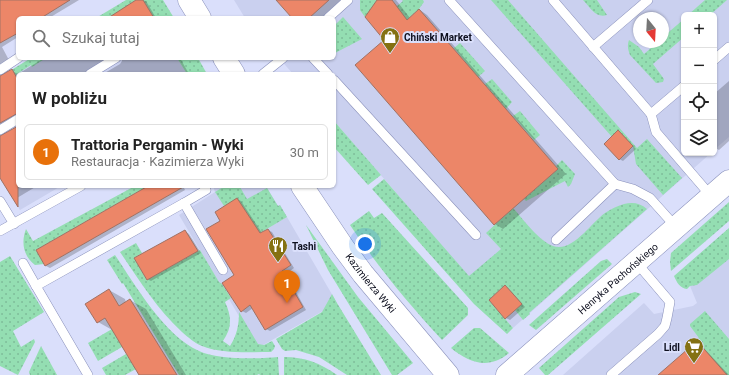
<!DOCTYPE html>
<html lang="pl">
<head>
<meta charset="utf-8">
<style>
  body { margin:0; font-family:Roboto,sans-serif; background:#f6f6f6; color:#222 }
  .controls { position:absolute; right:12px; top:12px; display:grid; overflow:hidden; border-radius:6px; box-shadow:0 1px 3px #0004 }
  .controls button { width:36px; height:36px; display:grid; place-items:center; padding:0; border:0; border-bottom:1px solid #e0e0e0; background:#fff; color:#222; font:20px sans-serif }
  .compass { position:absolute; left:633px; top:12px; width:36px; height:36px; border-radius:50%; background:#fff; box-shadow:0 1px 3px #0004; rotate:162deg }
  .you { position:absolute; left:365px; top:244px; width:14px; height:14px; margin:-10px; border:3px solid #fff; border-radius:50%; background:#1a73e8; box-shadow:0 0 0 6px #1a73e833 }
  .badge { display:grid; place-items:center; width:26px; height:26px; border-radius:50%; background:#b45309; color:#fff; font-size:13px; font-weight:700 }
  .pin { position:absolute; translate:-50% -33px; filter:drop-shadow(0 1px 2px #0008) }
  .pin::after { content:''; position:absolute; top:21px; width:14px; height:12px; background:inherit; clip-path:polygon(0 0,100% 0,50% 100%) }
  .list { margin:0; padding:0; list-style:none }
  h2 { display:flex; justify-content:space-between; align-items:center; height:52px; margin:0; padding:0 16px; font-size:17px }
  h2 small { font-size:13px; font-weight:400; color:#767676 }
  .list li { display:grid; grid-template-columns:26px 1fr auto; gap:12px; align-items:center; box-sizing:border-box; height:56px; margin:0 8px 8px; padding:0 8px; border:1px solid #e0e0e0; border-radius:6px }
  .list b { display:block; font-size:15px; white-space:nowrap }
  .list p { margin:0; font-size:13px; white-space:nowrap; color:#767676 }
  .list em { font-size:13px; font-style:normal; color:#767676 }
  .icon { flex:none; width:22px; height:22px; fill:none; stroke:currentColor; stroke-width:2; stroke-linecap:round; stroke-linejoin:round }
  .map { position:relative; flex:none; width:729px; height:375px; overflow:hidden }
  .search { position:absolute; background:#fff; box-shadow:0 1px 3px #0004; left:16px; top:16px; width:320px; height:44px; display:flex; align-items:center; gap:10px; box-sizing:border-box; padding:0 14px; border-radius:6px; color:#767676; font-size:15px }
  .panel { position:absolute; background:#fff; box-shadow:0 1px 3px #0004; left:16px; top:72px; width:320px; height:116px; border-radius:6px }
  .map>svg:first-child { display:block }
</style>
</head>
<body>
<div class="map">
<svg width="729" height="375" viewBox="0 0 729 375">
  <defs>
    <pattern id="grass-dots" width="8" height="8" patternUnits="userSpaceOnUse"><rect width="8" height="8" fill="#94deb2"/><path d="M2 2h.1M6 6h.1" fill="none" stroke="#7ebd99" stroke-width="1.8" stroke-linecap="round"/></pattern>
  </defs>
  <rect width="100%" height="100%" fill="#dadffb"/>
  <g fill="#cad0ef" fill-rule="evenodd">
    <path d="M234,0h495v137l-15,13v-135h-30v138h27l-198,175 -179,-207v-47h-41l-14,-16h55v-40h-89zM639,18h24v24h-24z"/>
    <polygon points="35,58 177,58 187,74 18,74 18,186 61,186 20,210 0,178 0,80"/>
    <polygon points="213,186 266,186 278,206 280,205 337,303 258,348 179,215 215,192"/>
    <polygon points="729,234 729,375 563,375 644,303 654,314 693,306 697,303 690,286 681,275"/>
  </g>
  <g fill="url(#grass-dots)">
    <polygon points="126,0 136,0 111,18 96,18"/>
    <polygon points="143,0 163,0 174,18 154,18"/>
    <polygon points="360,0 379,0 365,17 360,10"/>
    <polygon points="402,0 423,0 424,2 419,9 385,39 385,16 403,1"/>
    <polygon points="491,0 508,0 637,148 647,139 682,178 663,195 636,164 633,146 618,131 612,137"/>
    <path d="M583,0h14l10,15c-11,4 -17,-8 -24,-15z"/>
    <polygon points="705,0 727,0 710,15 688,15"/>
    <polygon points="343,17 362,39 335,53 334,26"/>
    <path d="M684,19v18l-31,27 11,15 -1,3 -7,1 -26,-28c-2,-6 -3,-9 -1,-15l10,7 5,7 14,-12h5v-5z"/>
    <polygon points="460,43 485,71 478,77 454,48"/>
    <polygon points="31,58 46,58 32,67 31,65 14,76 0,77"/>
    <polygon points="177,58 198,58 207,74 187,74"/>
    <polygon points="492,79 512,102 506,109 485,84"/>
    <polygon points="520,111 540,135 534,140 513,116"/>
    <polygon points="334,121 381,175 368,185 334,147"/>
    <polygon points="562,160 575,174 571,184 568,187 565,181 526,201 524,199 558,169 556,166"/>
    <path d="M384,179l85,97 32,-27 -15,-16 27,-25c11,12 25,32 40,38 19,7 38,-23 52,-33 6,-4 12,-7 19,-9 9,-2 16,-1 23,5l-118,104 1,1 -7,6 -8,-10 7,-6 -17,-19 -16,15 24,28 -6,6 -33,-30 -102,-115z"/>
    <path d="M135,186h13l-112,64 8,14 -9,1c-12,-9 -14,-23 -9,-36l7,12z"/>
    <polygon points="225,186 241,186 240,187 247,199 267,188 278,206 280,205 287,217 260,233 243,207 242,208 234,201 224,206 215,192"/>
    <polygon points="729,202 729,221 671,271 670,262 671,253"/>
    <path d="M369,211l5,7 8,-5 86,95v7l-26,25c-34,-37 -65,-74 -92,-115z"/>
    <polygon points="306,225 358,297 413,363 397,375 392,375 328,270"/>
    <path d="M729,228v31l-32,26 -7,1 -3,3c-7,-1 -10,-6 -13,-13z"/>
    <path d="M136,243l6,10 -8,5 13,22 53,-30 19,32 3,2 9,14 -6,4c7,15 7,26 -2,39l7,5c7,-11 9,-21 9,-34l19,32 6,1 8,-4 3,5 -1,3 -3,3c-21,0 -50,2 -69,-6 -8,-3 -14,-9 -20,-14 -25,-23 -43,-52 -62,-80z"/>
    <path d="M115,255c20,30 50,81 84,96 19,9 58,8 79,6l1,18h-19l-1,-1 -2,1h-78l-56,-92 -1,1 -15,-24z"/>
    <polygon points="10,256 44,312 13,331 21,347 34,339 35,342 18,375 0,366 0,262"/>
    <polygon points="607,259 612,264 536,330 529,325 601,261"/>
    <polygon points="635,292 641,294 548,375 545,375 539,368 619,297"/>
    <polygon points="332,294 337,303 381,375 347,375 319,357 296,350 285,351 282,349 276,339 322,312"/>
    <polygon points="705,311 729,339 729,375 727,375 696,341 699,338 690,326 690,324"/>
    <path d="M474,328h6l29,25c-20,17 -40,10 -58,-5z"/>
    <polygon points="112,329 122,347 98,361 88,343"/>
    <polygon points="41,346 57,375 30,375 29,372"/>
    <polygon points="126,354 136,369 125,375 106,375 102,368"/>
    <path d="M284,357c21,0 36,6 53,18h-53z"/>
  </g>
  <g fill="#0003">
    <polygon points="0,0 79,0 49,18 18,18 18,37 2,47 10,62 0,69"/>
    <polygon points="138,0 146,1 156,18 109,18"/>
    <polygon points="277,0 347,0 327,18 293,18"/>
    <polygon points="378,0 396,0 410,18 420,10 427,15 566,174 503,229 495,224 386,40"/>
    <polygon points="44,58 113,58 89,74 18,74"/>
    <polygon points="122,58 180,58 189,74 103,74 120,64 122,61"/>
    <polygon points="12,71 18,74 18,117 0,128 0,77"/>
    <polygon points="729,81 729,141 719,150 714,147 714,94"/>
    <polygon points="18,127 18,186 37,186 17,198 0,176 0,152"/>
    <polygon points="618,132 622,134 636,149 623,161 619,159"/>
    <polygon points="150,186 183,186 185,190 50,268 46,266 37,251"/>
    <polygon points="237,199 241,201 262,233 268,230 272,232 294,268 286,274 306,310 270,331 266,329 253,308 246,313 242,311 222,221"/>
    <polygon points="185,231 189,234 201,253 151,281 147,279"/>
    <polygon points="505,286 509,289 525,307 510,320 506,318"/>
    <polygon points="109,290 125,299 126,303 130,300 146,309 186,375 141,375 114,331 98,322"/>
    <polygon points="697,342 701,345 729,375 660,375"/>
  </g>
  <g fill="#ec8668" stroke="#a17264">
    <polygon points="0,0 70,0 41,18 18,18 18,33 0,43"/>
    <polygon points="136,0 143,0 154,18 108,18"/>
    <polygon points="276,0 329,0 309,18 292,18"/>
    <polygon points="377,0 392,0 407,20 419,9 558,169 494,225 355,65 384,40 365,17"/>
    <polygon points="12,69 18,80 18,113 0,123 0,76"/>
    <polygon points="18,126 18,207 0,178 0,136"/>
    <polygon points="618,130 633,146 619,160 604,144"/>
    <polygon points="148,186 185,186 45,266 36,250"/>
    <polygon points="237,198 260,233 268,229 291,265 282,271 303,307 265,330 250,305 241,312 222,283 234,275 206,229 220,221 215,212"/>
    <polygon points="185,230 198,251 147,280 134,258"/>
    <polygon points="505,285 522,304 505,319 489,300"/>
    <polygon points="109,289 119,306 130,299 177,375 139,375 105,318 97,323 85,304"/>
    <polygon points="697,341 727,375 658,375"/>
  </g>
  <g fill="none" stroke-linecap="round" stroke-linejoin="round">
    <defs>
      <g id="service">
        <polyline points="449,0 615,184 633,189 650,198 676,227"/>
        <polyline points="553,0 651,114 656,132 711,196"/>
        <polyline points="328,18 348,0"/>
        <polyline points="593,47 648,0"/>
        <polyline points="313,58 328,74"/>
        <polyline points="714,60 729,47"/>
        <polyline points="0,70 18,58"/>
        <polyline points="90,74 116,58"/>
        <polyline points="263,74 283,58"/>
        <polyline points="334,80 476,235"/>
        <polyline points="651,114 684,86"/>
        <polyline points="0,130 18,119"/>
        <polyline points="0,201 14,224"/>
        <polyline points="184,203 223,270"/>
        <polyline points="0,231 81,186"/>
        <polyline points="556,240 615,184"/>
        <polyline points="23,263 36,286"/>
        <polyline points="88,375 36,286 184,203 206,190 204,186"/>
        <polyline points="611,375 658,334 665,326 667,318 670,302 636,262"/>
      </g>
      <g id="tertiary">
        <polyline points="189,0 200,18"/>
        <polyline points="224,58 234,74"/>
        <path id="s1" d="M302,186l41,61 20,27 85,101"/>
        <path id="s2" d="M507,375l222,-194"/>
      </g>
    </defs>
    <use href="#service" stroke="#8a91bc" stroke-width="10"/>
    <use href="#tertiary" stroke="#8a91bc" stroke-width="23"/>
    <use href="#service" stroke="#fff" stroke-width="9"/>
    <use href="#tertiary" stroke="#fff" stroke-width="22"/>
  </g>
  <defs>
    <symbol id="shop-pin" viewBox="-11 -11 22 30"><path d="M0 17L-7.5 6A9.5 9.5 0 1 1 7.5 6Z" fill="#847112" stroke="#dadffb"/><path d="M-5-2.5h2.3a2.7 3.5 0 0 1 5.4 0H5L5.5 6h-11ZM-1.5-2.5h3a1.5 2.3 0 0 0-3 0Z" fill="#fff"/></symbol>
    <symbol id="restaurant-pin" viewBox="-11 -11 22 30"><path d="M0 17L-7.5 6A9.5 9.5 0 1 1 7.5 6Z" fill="#847112" stroke="#dadffb"/><path d="M-5-6h1v4h1v-4h1v4h1v-4h1v5L-1.5 .5V6h-2V.5L-5-1ZM5-6V6H3V1.5H1.5Q1.5-4 5-6Z" fill="#fff"/></symbol>
    <symbol id="supermarket-pin" viewBox="-11 -11 22 30"><path d="M0 17L-7.5 6A9.5 9.5 0 1 1 7.5 6Z" fill="#847112" stroke="#dadffb"/><path d="M-6-5.5h2.5l.6 2H6L4.5 2H-2.5L-4.4-4H-6ZM-1.5 3.2a1.3 1.3 0 1 0 .1 0ZM3 3.2a1.3 1.3 0 1 0 .1 0Z" fill="#fff"/></symbol>
  </defs>
  <g fill-rule="evenodd">
    <use href="#shop-pin" x="379" y="26" width="22" height="30"/>
    <use href="#restaurant-pin" x="267" y="235" width="22" height="30"/>
    <use href="#supermarket-pin" x="683" y="336" width="22" height="30"/>
  </g>
  <g text-anchor="middle" stroke-width="4" stroke-linejoin="round" paint-order="stroke">
    <g font-size="10" font-weight="bold" fill="#0f1120" stroke="#dadffb" text-anchor="start">
      <text x="404" y="41">Chiński Market</text>
      <text x="292" y="250">Tashi</text>
      <text x="680" y="351" text-anchor="end">Lidl</text>
    </g>
    <g font-size="10" fill="#0f1120" stroke="#dadffb">
      <text dy="4" stroke="none"><textPath href="#s2" startOffset="147">Henryka Pachońskiego</textPath></text>
      <text dy="4" stroke="none"><textPath href="#s1" startOffset="119">Kazimierza Wyki</textPath></text>
    </g>
  </g>
</svg>
<div class="controls">
<button>+</button>
<button>−</button>
<button><svg class="icon" aria-label="locate" viewBox="0 0 24 24"><circle cx="12" cy="12" r="6"/><path d="M12 2v4M12 18v4M2 12h4M18 12h4"/></svg></button>
<button><svg class="icon" aria-label="layers" viewBox="0 0 24 24"><path d="M12 4l9 5-9 5-9-5zM3 14l9 5 9-5"/></svg></button>
</div>
<svg class="compass" viewBox="-18 -18 36 36"><path d="M0-13l5 13h-10z" fill="#e53935"/><path d="M0 13l5-13h-10z" fill="#767676"/></svg>
<div class="you"></div>
<div class="pin badge" style="left:287px;top:303px;background:#e8710a">1</div>
<div class="search"><svg class="icon" aria-label="search" viewBox="0 0 24 24"><circle cx="10" cy="10" r="6"/><path d="M15 15l6 6"/></svg>Szukaj tutaj</div>
<section class="panel">
<h2>W pobliżu<small></small></h2>
<ul class="list">
<li><span class="badge" style="background:#e8710a">1</span><div><b>Trattoria Pergamin - Wyki</b><p>Restauracja · Kazimierza Wyki</p></div><em>30 m</em></li>
</ul>
</section>
</div>
</body>
</html>
